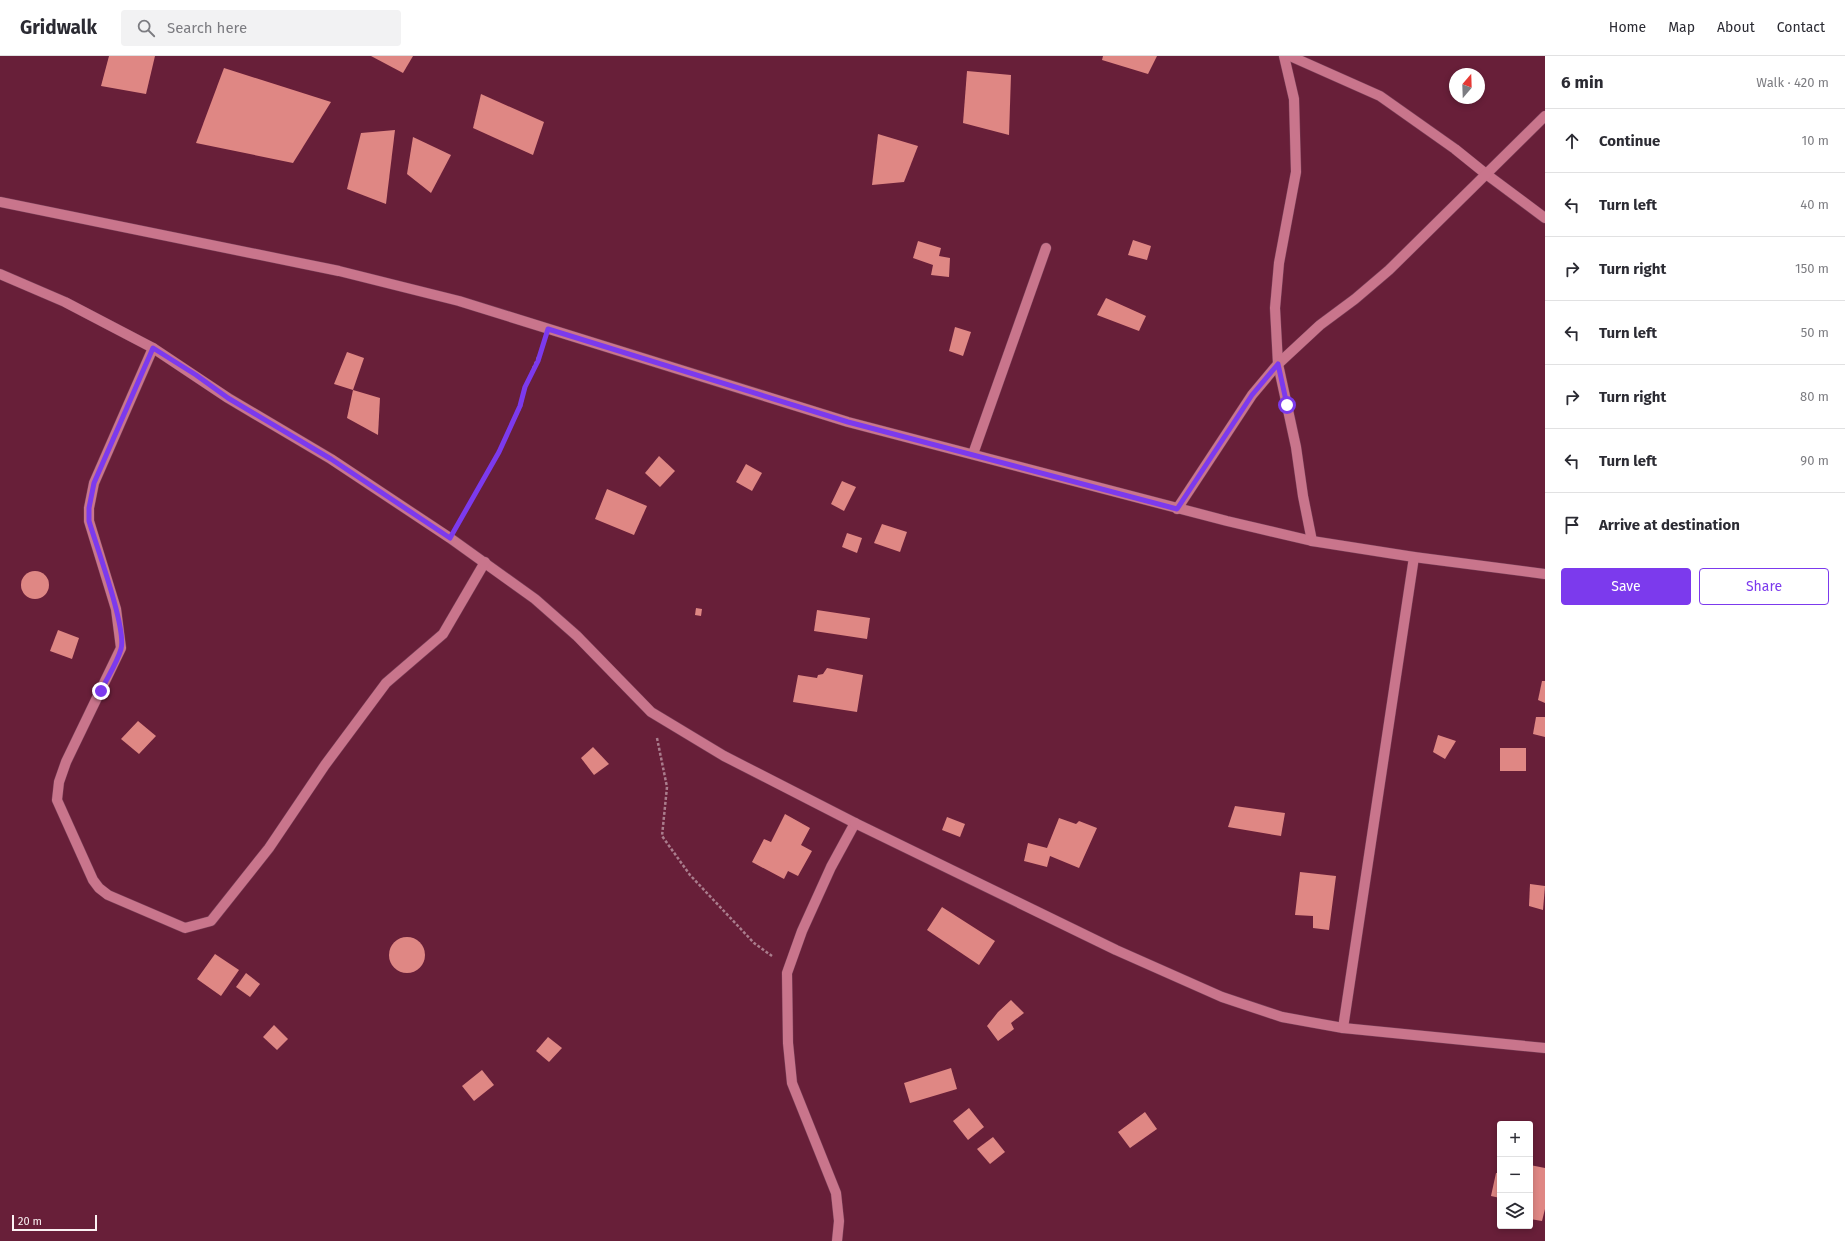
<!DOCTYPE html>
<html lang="en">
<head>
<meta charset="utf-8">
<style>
  body { margin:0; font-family:"Fira Sans",sans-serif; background:#f2f2f3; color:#2b2b33 }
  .controls { position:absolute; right:12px; bottom:12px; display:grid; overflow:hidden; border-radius:4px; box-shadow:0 2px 6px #0003 }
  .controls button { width:36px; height:36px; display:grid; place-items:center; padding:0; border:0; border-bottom:1px solid #e1e1e2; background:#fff; color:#2b2b33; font:20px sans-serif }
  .compass { position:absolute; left:1449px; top:12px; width:36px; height:36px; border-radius:50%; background:#fff; box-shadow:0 2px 6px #0003; rotate:19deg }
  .scale { position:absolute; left:12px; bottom:10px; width:85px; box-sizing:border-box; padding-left:4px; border:2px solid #fcf2f4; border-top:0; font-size:11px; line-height:14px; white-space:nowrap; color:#fcf2f4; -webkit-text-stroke:3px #681f39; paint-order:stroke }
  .stop { position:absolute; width:12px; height:12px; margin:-9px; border:3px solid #7c3aed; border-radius:50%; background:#fff }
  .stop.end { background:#7c3aed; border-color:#fff; box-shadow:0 1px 4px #0008 }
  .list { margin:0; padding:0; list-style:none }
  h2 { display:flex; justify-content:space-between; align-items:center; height:52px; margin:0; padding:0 16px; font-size:17px }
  h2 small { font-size:13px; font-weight:400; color:#7c7c81 }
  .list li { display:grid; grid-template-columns:26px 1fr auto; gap:12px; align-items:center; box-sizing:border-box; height:64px; padding:0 16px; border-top:1px solid #e1e1e2 }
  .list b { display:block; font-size:15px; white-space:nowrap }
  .list em { font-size:13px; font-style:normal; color:#7c7c81 }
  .actions { display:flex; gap:8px; padding:12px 16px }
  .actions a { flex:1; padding:9px 0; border:1px solid #7c3aed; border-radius:4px; text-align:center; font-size:14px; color:#7c3aed }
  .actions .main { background:#7c3aed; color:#fff }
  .icon { flex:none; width:22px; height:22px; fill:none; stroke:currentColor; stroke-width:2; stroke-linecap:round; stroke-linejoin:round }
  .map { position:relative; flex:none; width:1545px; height:1185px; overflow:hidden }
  header { display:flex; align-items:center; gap:24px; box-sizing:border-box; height:56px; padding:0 20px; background:#fff; border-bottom:1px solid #e1e1e2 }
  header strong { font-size:19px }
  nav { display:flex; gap:22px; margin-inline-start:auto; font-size:14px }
  .search { width:280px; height:36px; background:#f2f2f3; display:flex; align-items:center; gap:10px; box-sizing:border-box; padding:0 14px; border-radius:4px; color:#7c7c81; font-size:15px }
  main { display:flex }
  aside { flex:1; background:#fff }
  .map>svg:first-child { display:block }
</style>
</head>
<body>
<header>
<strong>Gridwalk</strong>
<div class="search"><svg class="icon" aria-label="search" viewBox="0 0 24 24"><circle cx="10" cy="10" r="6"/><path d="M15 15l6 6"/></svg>Search here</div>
<nav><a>Home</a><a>Map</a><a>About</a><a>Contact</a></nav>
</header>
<main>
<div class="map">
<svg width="1545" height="1185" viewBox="0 0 1545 1185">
  <rect width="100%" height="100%" fill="#681f39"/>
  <g fill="#df8784">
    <polygon points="109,0 155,0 146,38 101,30"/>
    <polygon points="371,0 413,0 403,17"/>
    <polygon points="1103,0 1157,0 1148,18 1102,4"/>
    <polygon points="224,12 331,46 293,107 196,87"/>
    <polygon points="967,15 1011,19 1009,79 963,67"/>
    <polygon points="481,38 544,66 533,99 473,72"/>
    <polygon points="395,74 386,148 347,133 361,77"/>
    <polygon points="878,78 918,90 904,126 872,129"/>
    <polygon points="413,81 451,99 431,137 407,118"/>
    <polygon points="1133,184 1151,190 1147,204 1128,199"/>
    <polygon points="918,185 941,192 939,200 950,202 949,221 931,219 933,209 913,202"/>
    <polygon points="1106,242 1146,260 1139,275 1097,259"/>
    <polygon points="955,271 971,276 963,300 949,295"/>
    <polygon points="347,296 364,302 353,334 334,328"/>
    <polygon points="353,334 380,342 378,379 347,362"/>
    <polygon points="659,400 675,415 660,431 645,417"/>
    <polygon points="746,408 762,417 752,435 736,426"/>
    <polygon points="842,425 856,431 844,455 831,448"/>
    <polygon points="607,433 647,450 634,479 595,463"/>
    <polygon points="882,468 907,476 900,496 874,487"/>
    <polygon points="847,477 862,482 857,497 842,491"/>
    <circle cx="35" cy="529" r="14"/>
    <polygon points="696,552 702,553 701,560 695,559"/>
    <polygon points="817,554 870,562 867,583 814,575"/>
    <polygon points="58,574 79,582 72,603 50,595"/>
    <polygon points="827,612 863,619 857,656 793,646 798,619 817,622 818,619 823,618"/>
    <polygon points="1542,625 1545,625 1545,647 1538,644"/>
    <polygon points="1536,661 1545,661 1545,681 1533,678"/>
    <polygon points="138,665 156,680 139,698 121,683"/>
    <polygon points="1438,679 1456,685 1445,703 1433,696"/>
    <polygon points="593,691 609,708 594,719 581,702"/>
    <rect x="1500" y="692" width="26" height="23"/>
    <polygon points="1235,750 1285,757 1281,780 1228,771"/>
    <polygon points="785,758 810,772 801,789 812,795 798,820 788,815 784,823 752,806 764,783 771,786"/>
    <polygon points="947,761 965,768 960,781 942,774"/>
    <polygon points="1059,762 1076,768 1079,765 1097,772 1079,812 1050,800 1047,811 1024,805 1028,787 1047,792"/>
    <polygon points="1300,816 1336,820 1329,874 1313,872 1313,860 1295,859"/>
    <polygon points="1530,828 1545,830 1543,854 1529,850"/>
    <polygon points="942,851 995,885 979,909 927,874"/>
    <circle cx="407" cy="899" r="18"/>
    <polygon points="215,898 239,914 221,940 197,923"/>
    <polygon points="246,917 260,928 250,941 236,931"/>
    <polygon points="1011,944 1024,957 1011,967 1014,973 998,985 987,970 998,956"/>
    <polygon points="274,969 288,983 277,994 263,981"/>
    <polygon points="548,981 562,992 549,1006 536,995"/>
    <polygon points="951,1012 957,1033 910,1047 904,1027"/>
    <polygon points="482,1014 494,1029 474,1045 462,1030"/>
    <polygon points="969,1052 984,1071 968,1084 953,1065"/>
    <polygon points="1145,1056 1157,1073 1130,1092 1118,1076"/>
    <polygon points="993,1081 1005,1096 990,1108 977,1093"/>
    <polygon points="1530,1109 1545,1112 1545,1153 1542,1165 1530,1163"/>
    <polygon points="1496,1117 1500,1117 1500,1142 1491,1140"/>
  </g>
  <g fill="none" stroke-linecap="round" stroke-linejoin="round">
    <defs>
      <g id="minor">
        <polyline points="1284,0 1294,43 1296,116 1279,207 1275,252 1278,308 1296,391 1303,440 1312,485"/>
        <polyline points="1290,0 1380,40 1455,93 1486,118 1545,162"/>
        <polyline points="0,146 339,215 459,245 848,366 1227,465 1312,485 1414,501 1545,518"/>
        <polyline points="0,218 65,246 153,292 228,342 331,403 450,482 535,543 577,580 651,656 724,700 855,767 831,811 802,875 787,917 788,987 792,1027 836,1137 839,1165 837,1185"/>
        <polyline points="153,292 94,427 89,452 89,465 116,553 121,592 66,706 59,726 57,744 93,824 99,832 108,839 185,872 211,865 269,792 325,709 386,627 443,578 485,506"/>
        <polyline points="973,398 1046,192"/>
        <polyline points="1177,453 1252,339 1278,308 1320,269 1355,243 1389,214 1545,60"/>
        <polyline points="855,767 1116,894 1222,941 1282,961 1343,972 1545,992"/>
        <polyline points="1343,972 1414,501"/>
      </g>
    </defs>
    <use href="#minor" stroke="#783f57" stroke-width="11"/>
    <g stroke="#aa7d8d" stroke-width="2.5" stroke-dasharray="3 2" stroke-linecap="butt">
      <polyline points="459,465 499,396 521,350 525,331 542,292"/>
      <polyline points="657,682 667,731 662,780 690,819 754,887 772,900"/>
    </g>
    <use href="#minor" stroke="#c9758c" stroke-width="10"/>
  </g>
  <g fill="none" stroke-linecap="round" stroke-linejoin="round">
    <path stroke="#7c3aed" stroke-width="5" d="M101,635c6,-13 16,-28 20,-42 6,-20 -25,-104 -32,-128v-13l5,-25 59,-135 43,27 32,23 103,61 119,79 49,-86 21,-46 5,-19 13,-26 10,-32 300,93 329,87 75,-114 26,-31 9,41"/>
  </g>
</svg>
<div class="controls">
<button>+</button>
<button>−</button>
<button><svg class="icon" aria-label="layers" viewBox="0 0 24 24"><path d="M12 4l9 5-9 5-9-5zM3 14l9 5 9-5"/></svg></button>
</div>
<svg class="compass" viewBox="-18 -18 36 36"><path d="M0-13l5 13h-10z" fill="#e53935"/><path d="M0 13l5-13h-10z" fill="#7c7c81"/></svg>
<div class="scale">20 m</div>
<div class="stop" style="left:1287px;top:349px"></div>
<div class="stop end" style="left:101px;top:635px"></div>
</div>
<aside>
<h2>6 min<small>Walk · 420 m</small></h2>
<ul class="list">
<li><svg class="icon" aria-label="ahead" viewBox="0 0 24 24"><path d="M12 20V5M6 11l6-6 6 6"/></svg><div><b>Continue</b></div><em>10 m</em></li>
<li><svg class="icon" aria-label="left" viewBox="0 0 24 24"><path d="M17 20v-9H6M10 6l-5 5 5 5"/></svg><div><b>Turn left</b></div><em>40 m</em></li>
<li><svg class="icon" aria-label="right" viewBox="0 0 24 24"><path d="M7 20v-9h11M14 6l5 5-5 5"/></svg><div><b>Turn right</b></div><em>150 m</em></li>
<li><svg class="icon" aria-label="left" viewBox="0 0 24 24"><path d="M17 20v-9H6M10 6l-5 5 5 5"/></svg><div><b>Turn left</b></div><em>50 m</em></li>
<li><svg class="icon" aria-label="right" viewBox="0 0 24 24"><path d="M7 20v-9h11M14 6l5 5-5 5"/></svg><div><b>Turn right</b></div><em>80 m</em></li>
<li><svg class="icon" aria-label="left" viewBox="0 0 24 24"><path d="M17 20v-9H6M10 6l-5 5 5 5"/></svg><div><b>Turn left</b></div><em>90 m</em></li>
<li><svg class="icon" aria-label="arrive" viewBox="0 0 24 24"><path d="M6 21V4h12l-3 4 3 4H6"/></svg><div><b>Arrive at destination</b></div></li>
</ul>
<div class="actions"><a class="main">Save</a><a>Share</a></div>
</aside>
</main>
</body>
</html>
